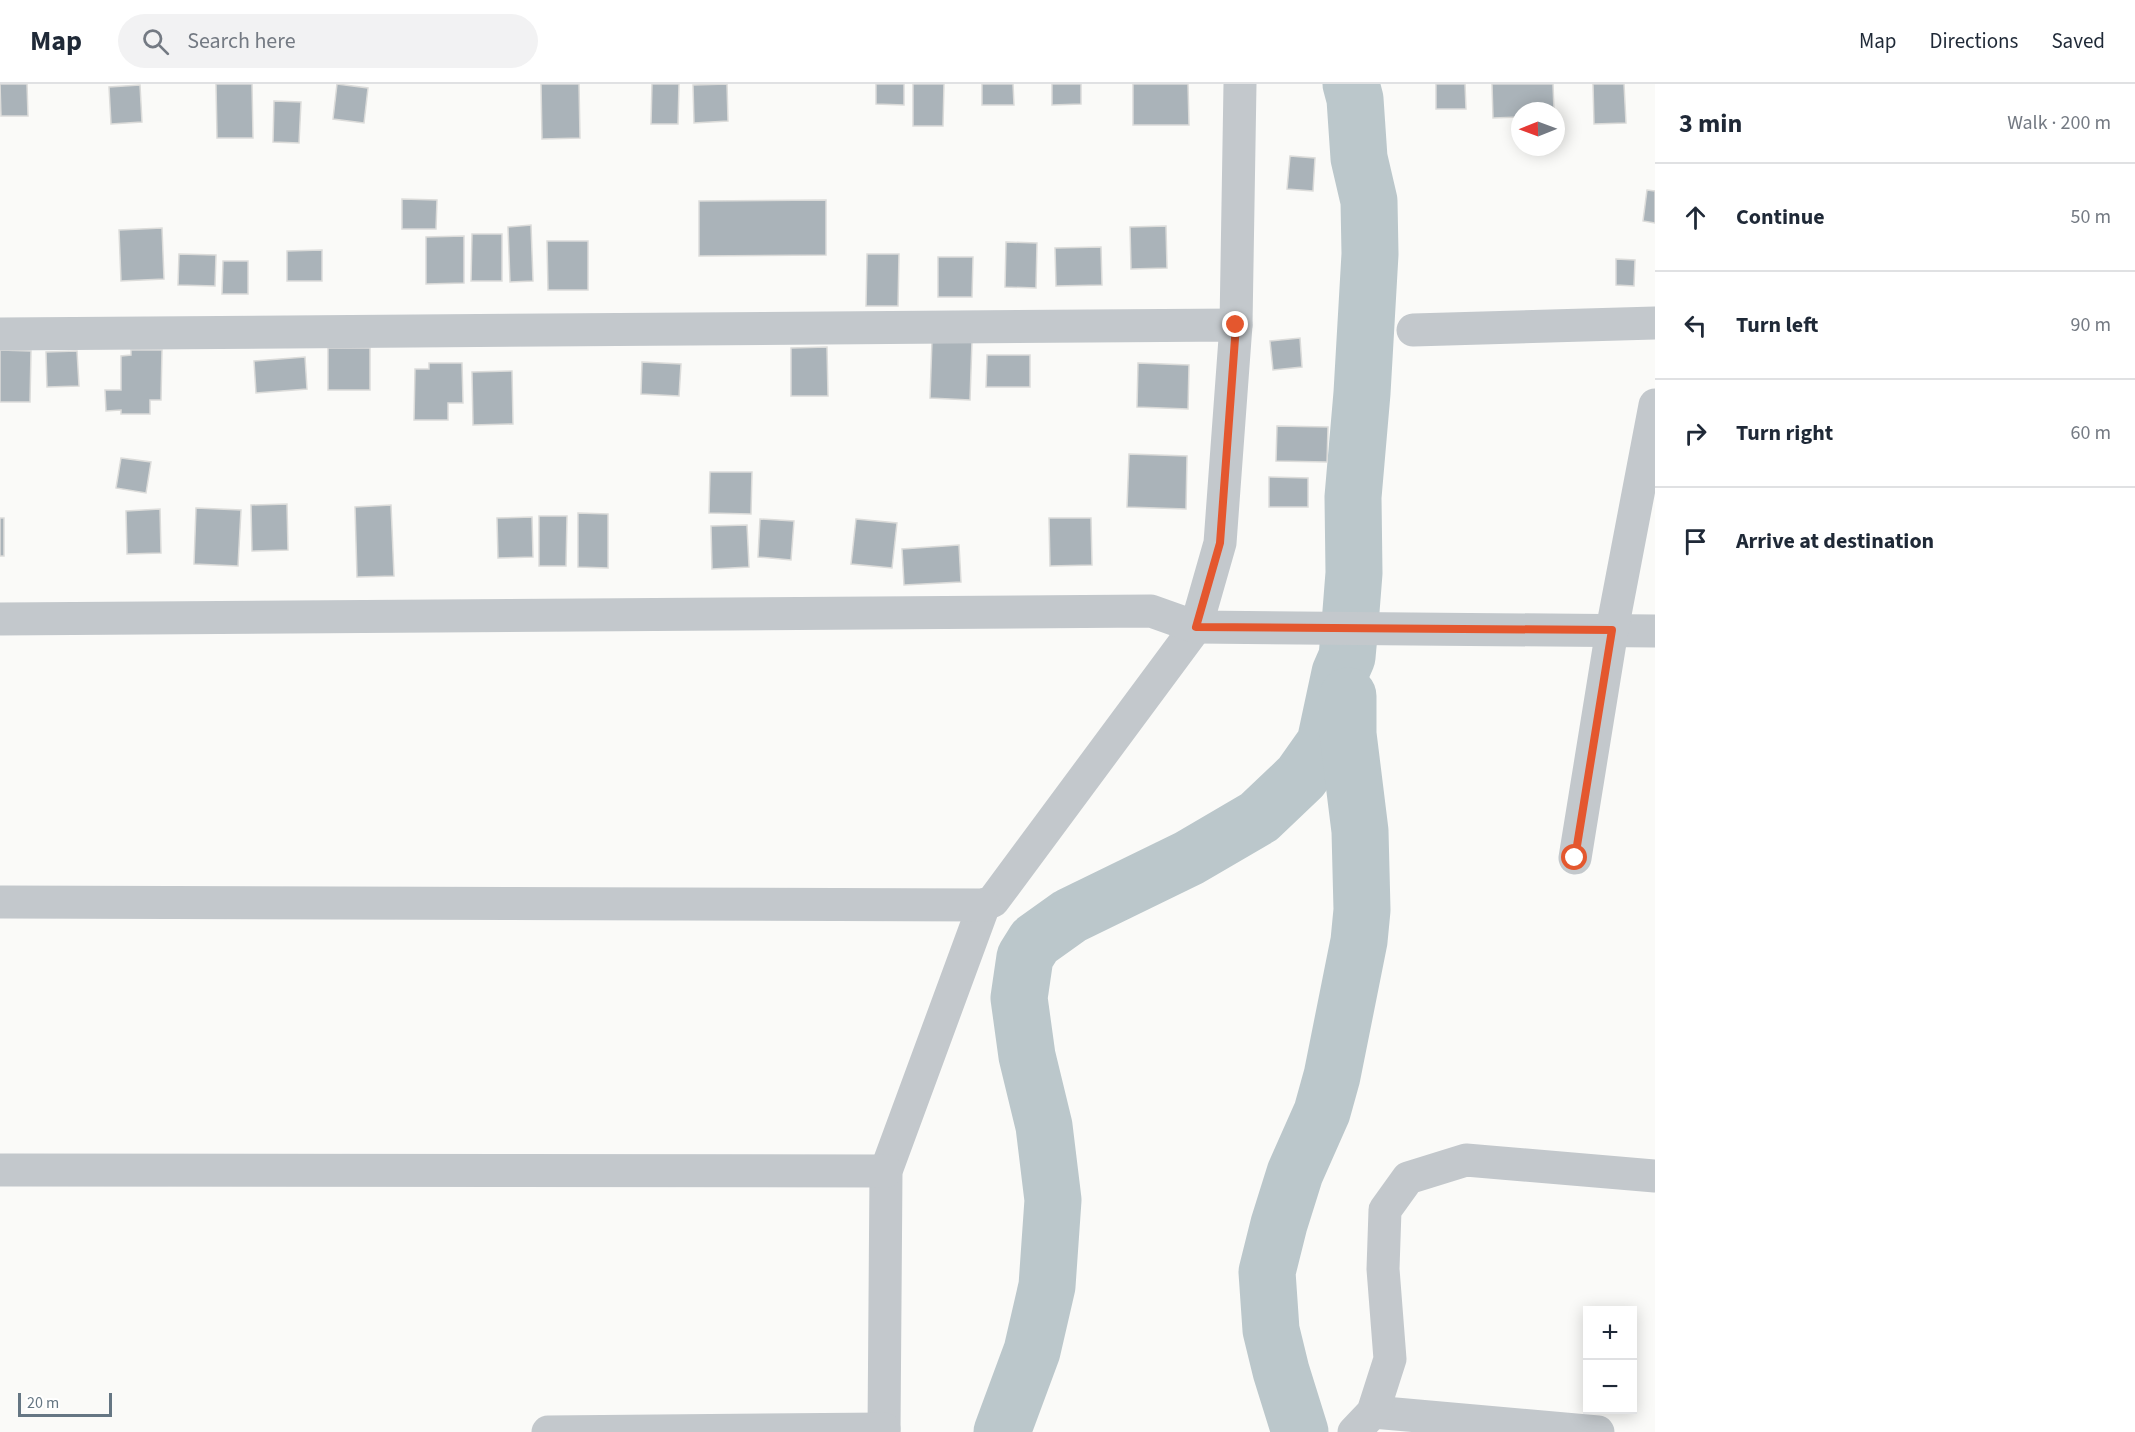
<!DOCTYPE html>
<html lang="en">
<head>
<meta charset="utf-8">
<style>
  body { margin:0; font-family:"Source Sans 3",sans-serif; background:#f2f2f3; color:#1f2937 }
  .controls { position:absolute; right:18px; bottom:18px; display:grid; overflow:hidden; border-radius:0px; box-shadow:0 3px 15px #0003 }
  .controls button { width:54px; height:54px; display:grid; place-items:center; padding:0; border:0; border-bottom:2px solid #e0e1e3; background:#fff; color:#1f2937; font:30px sans-serif }
  .compass { position:absolute; left:1511px; top:18px; width:54px; height:54px; border-radius:50%; background:#fff; box-shadow:0 3px 15px #0003; rotate:269deg }
  .scale { position:absolute; left:18px; bottom:15px; width:94px; box-sizing:border-box; padding-left:6px; border:3px solid #657683; border-top:0; font-size:16px; line-height:21px; white-space:nowrap; color:#657683; -webkit-text-stroke:4px #fff; paint-order:stroke }
  .stop { position:absolute; width:18px; height:18px; margin:-14px; border:4px solid #e4572e; border-radius:50%; background:#fff }
  .stop.end { background:#e4572e; border-color:#fff; box-shadow:0 2px 6px #0008 }
  .list { margin:0; padding:0; list-style:none }
  h2 { display:flex; justify-content:space-between; align-items:center; height:78px; margin:0; padding:0 24px; font-size:26px }
  h2 small { font-size:20px; font-weight:400; color:#747a83 }
  .list li { display:grid; grid-template-columns:39px 1fr auto; gap:18px; align-items:center; box-sizing:border-box; height:108px; padding:0 24px; border-top:2px solid #e0e1e3 }
  .list b { display:block; font-size:22px; white-space:nowrap }
  .list em { font-size:20px; font-style:normal; color:#747a83 }
  .icon { flex:none; width:33px; height:33px; fill:none; stroke:currentColor; stroke-width:2; stroke-linecap:round; stroke-linejoin:round }
  .map { position:relative; flex:none; width:1655px; height:1348px; overflow:hidden }
  header { display:flex; align-items:center; gap:36px; box-sizing:border-box; height:84px; padding:0 30px; background:#fff; border-bottom:2px solid #e0e1e3 }
  header strong { font-size:28px }
  nav { display:flex; gap:33px; margin-inline-start:auto; font-size:21px }
  .search { width:420px; height:54px; background:#f2f2f3; display:flex; align-items:center; gap:15px; box-sizing:border-box; padding:0 21px; border-radius:33px; color:#747a83; font-size:22px }
  main { display:flex }
  aside { flex:1; background:#fff }
  .map>svg:first-child { display:block }
</style>
</head>
<body>
<header>
<strong>Map</strong>
<div class="search"><svg class="icon" aria-label="search" viewBox="0 0 24 24"><circle cx="10" cy="10" r="6"/><path d="M15 15l6 6"/></svg>Search here</div>
<nav><a>Map</a><a>Directions</a><a>Saved</a></nav>
</header>
<main>
<div class="map">
<svg width="1655" height="1348" viewBox="0 0 1655 1348">
  <rect width="100%" height="100%" fill="#fafaf8"/>
  <g fill="none" stroke-linecap="round" stroke-linejoin="round">
    <g stroke="#bbc7cb" stroke-width="57">
      <polyline points="1002,1348 1032,1267 1047,1202 1053,1116 1044,1042 1027,972 1019,914 1025,873 1035,857 1070,832 1189,774 1259,733 1301,693 1325,659 1340,589 1347,573 1350,540 1354,489 1353,413 1362,309 1370,170 1369,117 1359,74 1355,15 1351,0"/>
      <polyline points="1300,1348 1281,1287 1271,1246 1267,1188 1279,1140 1295,1089 1322,1028 1332,992 1359,857 1362,826 1360,747 1348,650 1348,612"/>
    </g>
  </g>
  <g fill="#aab3b9" stroke="#dcdcda" stroke-width="1.5">
    <polygon points="0,0 27,0 28,32 1,32"/>
    <polygon points="216,0 252,0 253,54 217,54"/>
    <polygon points="337,0 368,4 364,39 333,35"/>
    <polygon points="541,0 579,0 580,54 542,55"/>
    <polygon points="652,0 679,0 678,40 651,40"/>
    <polygon points="727,0 728,37 694,39 693,1"/>
    <polygon points="876,0 904,0 904,21 876,20"/>
    <polygon points="913,0 944,0 943,42 913,42"/>
    <polygon points="982,0 1013,0 1014,21 982,21"/>
    <polygon points="1052,0 1081,0 1081,20 1052,21"/>
    <polygon points="1133,0 1188,0 1189,41 1133,41"/>
    <polygon points="1436,0 1465,0 1466,25 1436,25"/>
    <polygon points="1492,0 1553,0 1554,27 1520,27 1520,33 1493,34"/>
    <polygon points="1593,0 1624,0 1626,39 1594,40"/>
    <polygon points="140,1 142,38 111,40 109,3"/>
    <polygon points="274,17 301,18 299,59 273,58"/>
    <polygon points="1290,72 1315,74 1313,107 1287,105"/>
    <polygon points="1647,106 1655,107 1655,139 1643,137"/>
    <polygon points="402,115 437,116 436,145 402,145"/>
    <polygon points="826,116 826,171 699,172 699,117"/>
    <polygon points="531,141 533,197 510,198 508,143"/>
    <polygon points="1166,142 1167,184 1131,185 1130,143"/>
    <polygon points="162,144 164,195 121,197 119,146"/>
    <polygon points="472,150 502,150 502,197 471,197"/>
    <polygon points="464,152 464,199 426,200 426,153"/>
    <polygon points="547,157 588,157 588,206 548,206"/>
    <polygon points="1006,158 1037,159 1036,204 1005,203"/>
    <polygon points="1101,163 1102,201 1056,202 1055,164"/>
    <polygon points="322,166 322,197 287,197 287,167"/>
    <polygon points="179,170 216,171 215,202 178,201"/>
    <polygon points="867,170 899,170 898,222 866,222"/>
    <polygon points="938,173 973,173 972,213 938,213"/>
    <polygon points="1616,175 1635,176 1634,202 1616,201"/>
    <polygon points="223,177 248,177 248,210 222,210"/>
    <polygon points="1300,254 1302,283 1273,286 1270,257"/>
    <polygon points="932,256 972,257 970,316 930,314"/>
    <polygon points="827,263 828,312 791,312 791,264"/>
    <rect x="328" y="264" width="42" height="42"/>
    <polygon points="0,266 31,267 30,318 0,318"/>
    <polygon points="131,266 162,266 161,316 150,316 150,330 121,330 121,326 106,327 105,306 121,306 121,272 131,271"/>
    <polygon points="77,267 79,302 47,303 46,268"/>
    <polygon points="987,271 1030,271 1030,303 986,303"/>
    <polygon points="305,273 307,305 256,309 254,277"/>
    <polygon points="642,278 681,280 679,312 641,310"/>
    <polygon points="429,279 462,279 463,319 448,319 448,336 414,336 415,285 429,285"/>
    <polygon points="1138,279 1189,281 1188,325 1137,323"/>
    <polygon points="512,287 513,340 473,341 472,288"/>
    <polygon points="1277,342 1328,343 1327,378 1276,377"/>
    <polygon points="1129,370 1187,372 1186,425 1127,423"/>
    <polygon points="121,374 151,378 146,409 116,404"/>
    <polygon points="710,388 752,388 751,430 709,429"/>
    <polygon points="1269,393 1308,394 1308,423 1269,423"/>
    <polygon points="287,420 288,466 252,467 251,421"/>
    <polygon points="391,421 394,492 357,493 355,423"/>
    <polygon points="196,424 241,426 238,482 194,480"/>
    <polygon points="160,425 161,469 127,470 126,427"/>
    <polygon points="578,429 608,430 608,484 578,483"/>
    <polygon points="539,432 567,432 566,482 539,482"/>
    <polygon points="532,433 533,473 498,474 497,434"/>
    <rect x="0" y="434" width="4" height="38"/>
    <polygon points="1049,434 1091,434 1092,481 1050,482"/>
    <polygon points="760,435 794,437 791,476 758,473"/>
    <polygon points="856,435 897,439 892,484 851,480"/>
    <polygon points="747,441 749,483 712,485 711,442"/>
    <polygon points="959,461 961,498 904,501 902,465"/>
  </g>
  <g fill="none" stroke-linecap="round" stroke-linejoin="round">
    <g stroke="#c3c8cc" stroke-width="33">
      <polyline points="1236,241 1240,0"/>
      <polyline points="1413,246 1655,239"/>
      <polyline points="0,250 1236,241 1220,459 1196,543 993,817 984,821 886,1087 884,1348"/>
      <polyline points="0,535 1151,527 1196,543 1655,547"/>
      <polyline points="1575,774 1612,546 1655,321"/>
      <polyline points="0,818 984,821"/>
      <polyline points="0,1086 886,1087"/>
      <polyline points="1373,1328 1598,1348"/>
      <polyline points="548,1348 884,1345"/>
      <polyline points="1354,1348 1373,1328 1390,1275 1383,1185 1385,1126 1408,1094 1466,1076 1655,1092"/>
    </g>
  </g>
  <g fill="none" stroke-linecap="round" stroke-linejoin="round">
    <polyline stroke="#e4572e" stroke-width="8" points="1236,241 1220,459 1196,543 1612,546 1575,774"/>
  </g>
</svg>
<div class="controls">
<button>+</button>
<button>−</button>
</div>
<svg class="compass" viewBox="-18 -18 36 36"><path d="M0-13l5 13h-10z" fill="#e53935"/><path d="M0 13l5-13h-10z" fill="#747a83"/></svg>
<div class="scale">20 m</div>
<div class="stop" style="left:1575px;top:774px"></div>
<div class="stop end" style="left:1236px;top:241px"></div>
</div>
<aside>
<h2>3 min<small>Walk · 200 m</small></h2>
<ul class="list">
<li><svg class="icon" aria-label="ahead" viewBox="0 0 24 24"><path d="M12 20V5M6 11l6-6 6 6"/></svg><div><b>Continue</b></div><em>50 m</em></li>
<li><svg class="icon" aria-label="left" viewBox="0 0 24 24"><path d="M17 20v-9H6M10 6l-5 5 5 5"/></svg><div><b>Turn left</b></div><em>90 m</em></li>
<li><svg class="icon" aria-label="right" viewBox="0 0 24 24"><path d="M7 20v-9h11M14 6l5 5-5 5"/></svg><div><b>Turn right</b></div><em>60 m</em></li>
<li><svg class="icon" aria-label="arrive" viewBox="0 0 24 24"><path d="M6 21V4h12l-3 4 3 4H6"/></svg><div><b>Arrive at destination</b></div></li>
</ul>
</aside>
</main>
</body>
</html>
